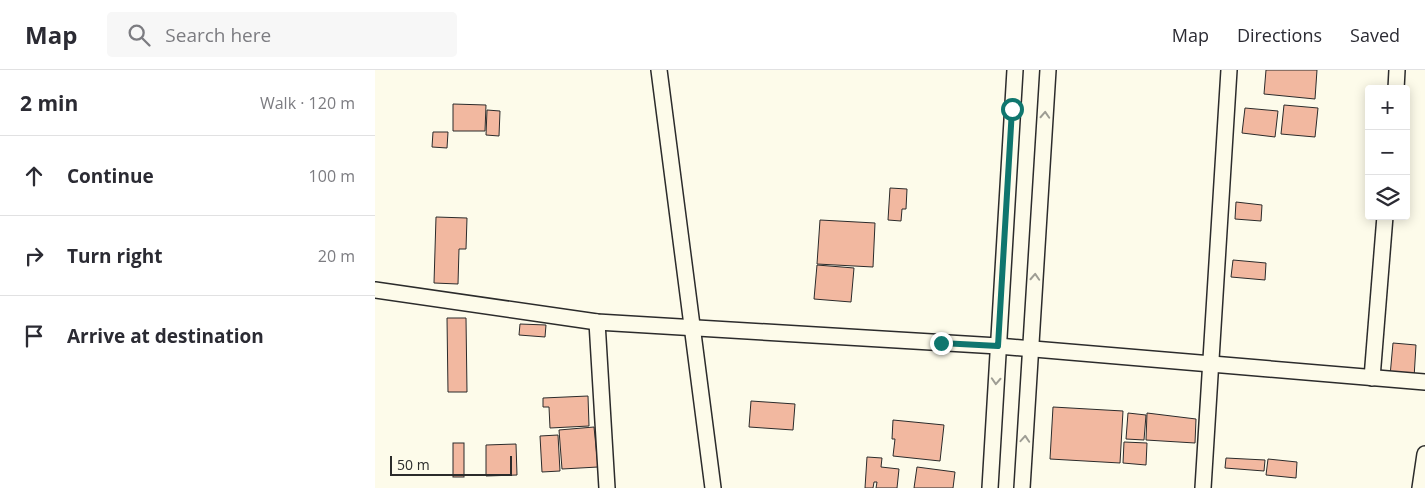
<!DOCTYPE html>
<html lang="en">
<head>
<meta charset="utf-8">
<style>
  body { margin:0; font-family:"Open Sans",sans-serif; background:#f7f7f7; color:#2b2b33 }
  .controls { position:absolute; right:15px; top:15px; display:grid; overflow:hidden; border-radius:5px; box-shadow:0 2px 12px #0003 }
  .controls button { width:45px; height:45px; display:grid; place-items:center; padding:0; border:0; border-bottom:1px solid #e1e1e2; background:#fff; color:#2b2b33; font:25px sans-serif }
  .scale { position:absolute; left:15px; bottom:12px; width:122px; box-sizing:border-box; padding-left:5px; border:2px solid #2b2b2b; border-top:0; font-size:14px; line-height:18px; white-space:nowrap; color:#2b2b2b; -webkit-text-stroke:4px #fdfbea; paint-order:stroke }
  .stop { position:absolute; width:15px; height:15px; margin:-11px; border:4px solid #0f766e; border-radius:50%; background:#fff }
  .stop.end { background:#0f766e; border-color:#fff; box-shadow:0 1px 5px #0008 }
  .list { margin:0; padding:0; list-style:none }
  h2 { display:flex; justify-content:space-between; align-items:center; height:65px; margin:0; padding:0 20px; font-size:21px }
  h2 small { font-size:16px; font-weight:400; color:#7c7c81 }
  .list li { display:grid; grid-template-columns:32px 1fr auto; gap:15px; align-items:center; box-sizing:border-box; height:80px; padding:0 20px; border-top:1px solid #e1e1e2 }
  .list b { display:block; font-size:19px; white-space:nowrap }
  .list em { font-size:16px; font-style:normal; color:#7c7c81 }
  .icon { flex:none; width:28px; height:28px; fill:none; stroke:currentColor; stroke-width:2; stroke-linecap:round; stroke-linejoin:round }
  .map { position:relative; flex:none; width:1050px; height:418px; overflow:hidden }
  header { display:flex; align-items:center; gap:30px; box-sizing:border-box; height:70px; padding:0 25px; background:#fff; border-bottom:1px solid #e1e1e2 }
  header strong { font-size:24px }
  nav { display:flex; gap:28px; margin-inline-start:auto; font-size:18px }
  .search { width:350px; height:45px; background:#f7f7f7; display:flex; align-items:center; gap:12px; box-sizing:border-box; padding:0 18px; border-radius:5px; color:#7c7c81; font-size:19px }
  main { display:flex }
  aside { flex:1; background:#fff }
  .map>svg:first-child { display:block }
</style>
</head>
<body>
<header>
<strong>Map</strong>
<div class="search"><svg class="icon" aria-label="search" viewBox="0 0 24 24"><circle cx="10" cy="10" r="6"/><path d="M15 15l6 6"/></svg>Search here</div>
<nav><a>Map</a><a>Directions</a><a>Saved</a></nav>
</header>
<main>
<aside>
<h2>2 min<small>Walk · 120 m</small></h2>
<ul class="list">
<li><svg class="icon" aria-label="ahead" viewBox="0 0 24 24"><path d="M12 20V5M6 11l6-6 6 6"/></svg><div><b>Continue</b></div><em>100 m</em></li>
<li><svg class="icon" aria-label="right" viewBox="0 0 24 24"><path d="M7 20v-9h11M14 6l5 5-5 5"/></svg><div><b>Turn right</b></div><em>20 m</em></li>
<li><svg class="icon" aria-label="arrive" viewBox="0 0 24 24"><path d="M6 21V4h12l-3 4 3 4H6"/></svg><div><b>Arrive at destination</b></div></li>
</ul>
</aside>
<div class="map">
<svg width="1050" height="418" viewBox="0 0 1050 418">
  <rect width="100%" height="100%" fill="#fdfbea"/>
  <g fill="#f2b8a0" stroke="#2b2b2b">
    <polygon points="891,0 942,0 940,29 889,24"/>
    <polygon points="78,34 111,35 110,61 78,61"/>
    <polygon points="909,35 943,38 940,67 906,64"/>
    <polygon points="870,38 903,41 900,67 867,63"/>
    <polygon points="112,40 125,41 124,66 111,65"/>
    <polygon points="58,62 73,62 72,78 57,77"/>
    <polygon points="515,118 532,119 531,139 527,139 526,151 513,150"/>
    <polygon points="861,132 887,135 886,151 860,149"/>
    <polygon points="61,147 92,148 91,179 84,179 83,214 59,213"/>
    <polygon points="445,150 500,153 498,197 442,194"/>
    <polygon points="858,190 891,193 890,210 856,207"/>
    <polygon points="442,195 479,198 476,232 439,229"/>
    <polygon points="72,248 91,248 92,322 73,322"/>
    <polygon points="145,254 171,255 170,267 144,265"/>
    <polygon points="1018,273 1041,275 1039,308 1015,306"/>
    <polygon points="213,326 214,356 175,358 174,337 168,337 168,328"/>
    <polygon points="376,331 420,334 418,360 374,357"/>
    <polygon points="678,337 748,341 745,393 675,389"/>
    <polygon points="753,343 771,345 769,370 751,369"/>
    <polygon points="772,343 821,349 820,373 771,370"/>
    <polygon points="518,350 569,355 565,391 518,386 520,369 517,369"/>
    <polygon points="219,357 223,397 187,399 184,360"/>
    <polygon points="183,365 185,401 167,402 165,366"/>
    <polygon points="749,372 772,373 771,395 748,393"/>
    <rect x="78" y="373" width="11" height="34"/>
    <polygon points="141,374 142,405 111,406 111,375"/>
    <polygon points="492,387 507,388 506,397 524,399 522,418 501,418 502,412 499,412 498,418 490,418"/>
    <polygon points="851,388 890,390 889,401 850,398"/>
    <polygon points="893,389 922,392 921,408 891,405"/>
    <polygon points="542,397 580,402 578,418 539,418"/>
  </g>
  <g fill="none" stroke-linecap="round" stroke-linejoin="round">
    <defs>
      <g id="street">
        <polyline points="284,0 338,418"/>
        <polyline points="1021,19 1022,0"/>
        <polyline points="0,220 222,252 623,276 1050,312"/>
        <polyline points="222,252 232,418"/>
        <polyline points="997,308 1010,146"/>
        <polyline points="615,418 640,0"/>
        <polyline points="647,418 673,0"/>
        <polyline points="828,418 854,0"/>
        <polyline points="1045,418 1050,384"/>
      </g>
    </defs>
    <use href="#street" stroke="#2b2b2b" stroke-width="18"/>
    <use href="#street" stroke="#fdfbea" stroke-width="15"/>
  </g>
  <defs><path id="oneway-chevron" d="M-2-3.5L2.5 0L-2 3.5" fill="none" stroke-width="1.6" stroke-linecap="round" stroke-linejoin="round" transform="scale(1.25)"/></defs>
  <g stroke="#9e9d94">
    <use href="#oneway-chevron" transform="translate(670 45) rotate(-87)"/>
    <use href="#oneway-chevron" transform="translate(660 207) rotate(-87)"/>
    <use href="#oneway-chevron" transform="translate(621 311) rotate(93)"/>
    <use href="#oneway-chevron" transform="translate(650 369) rotate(-86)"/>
  </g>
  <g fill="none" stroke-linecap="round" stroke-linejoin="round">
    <polyline stroke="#0f766e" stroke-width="6" points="566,273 623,276 637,39"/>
  </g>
</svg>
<div class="controls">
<button>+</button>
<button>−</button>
<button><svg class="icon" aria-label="layers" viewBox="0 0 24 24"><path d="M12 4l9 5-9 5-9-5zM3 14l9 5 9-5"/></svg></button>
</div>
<div class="scale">50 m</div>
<div class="stop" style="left:637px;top:39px"></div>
<div class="stop end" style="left:566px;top:273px"></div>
</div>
</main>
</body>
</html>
